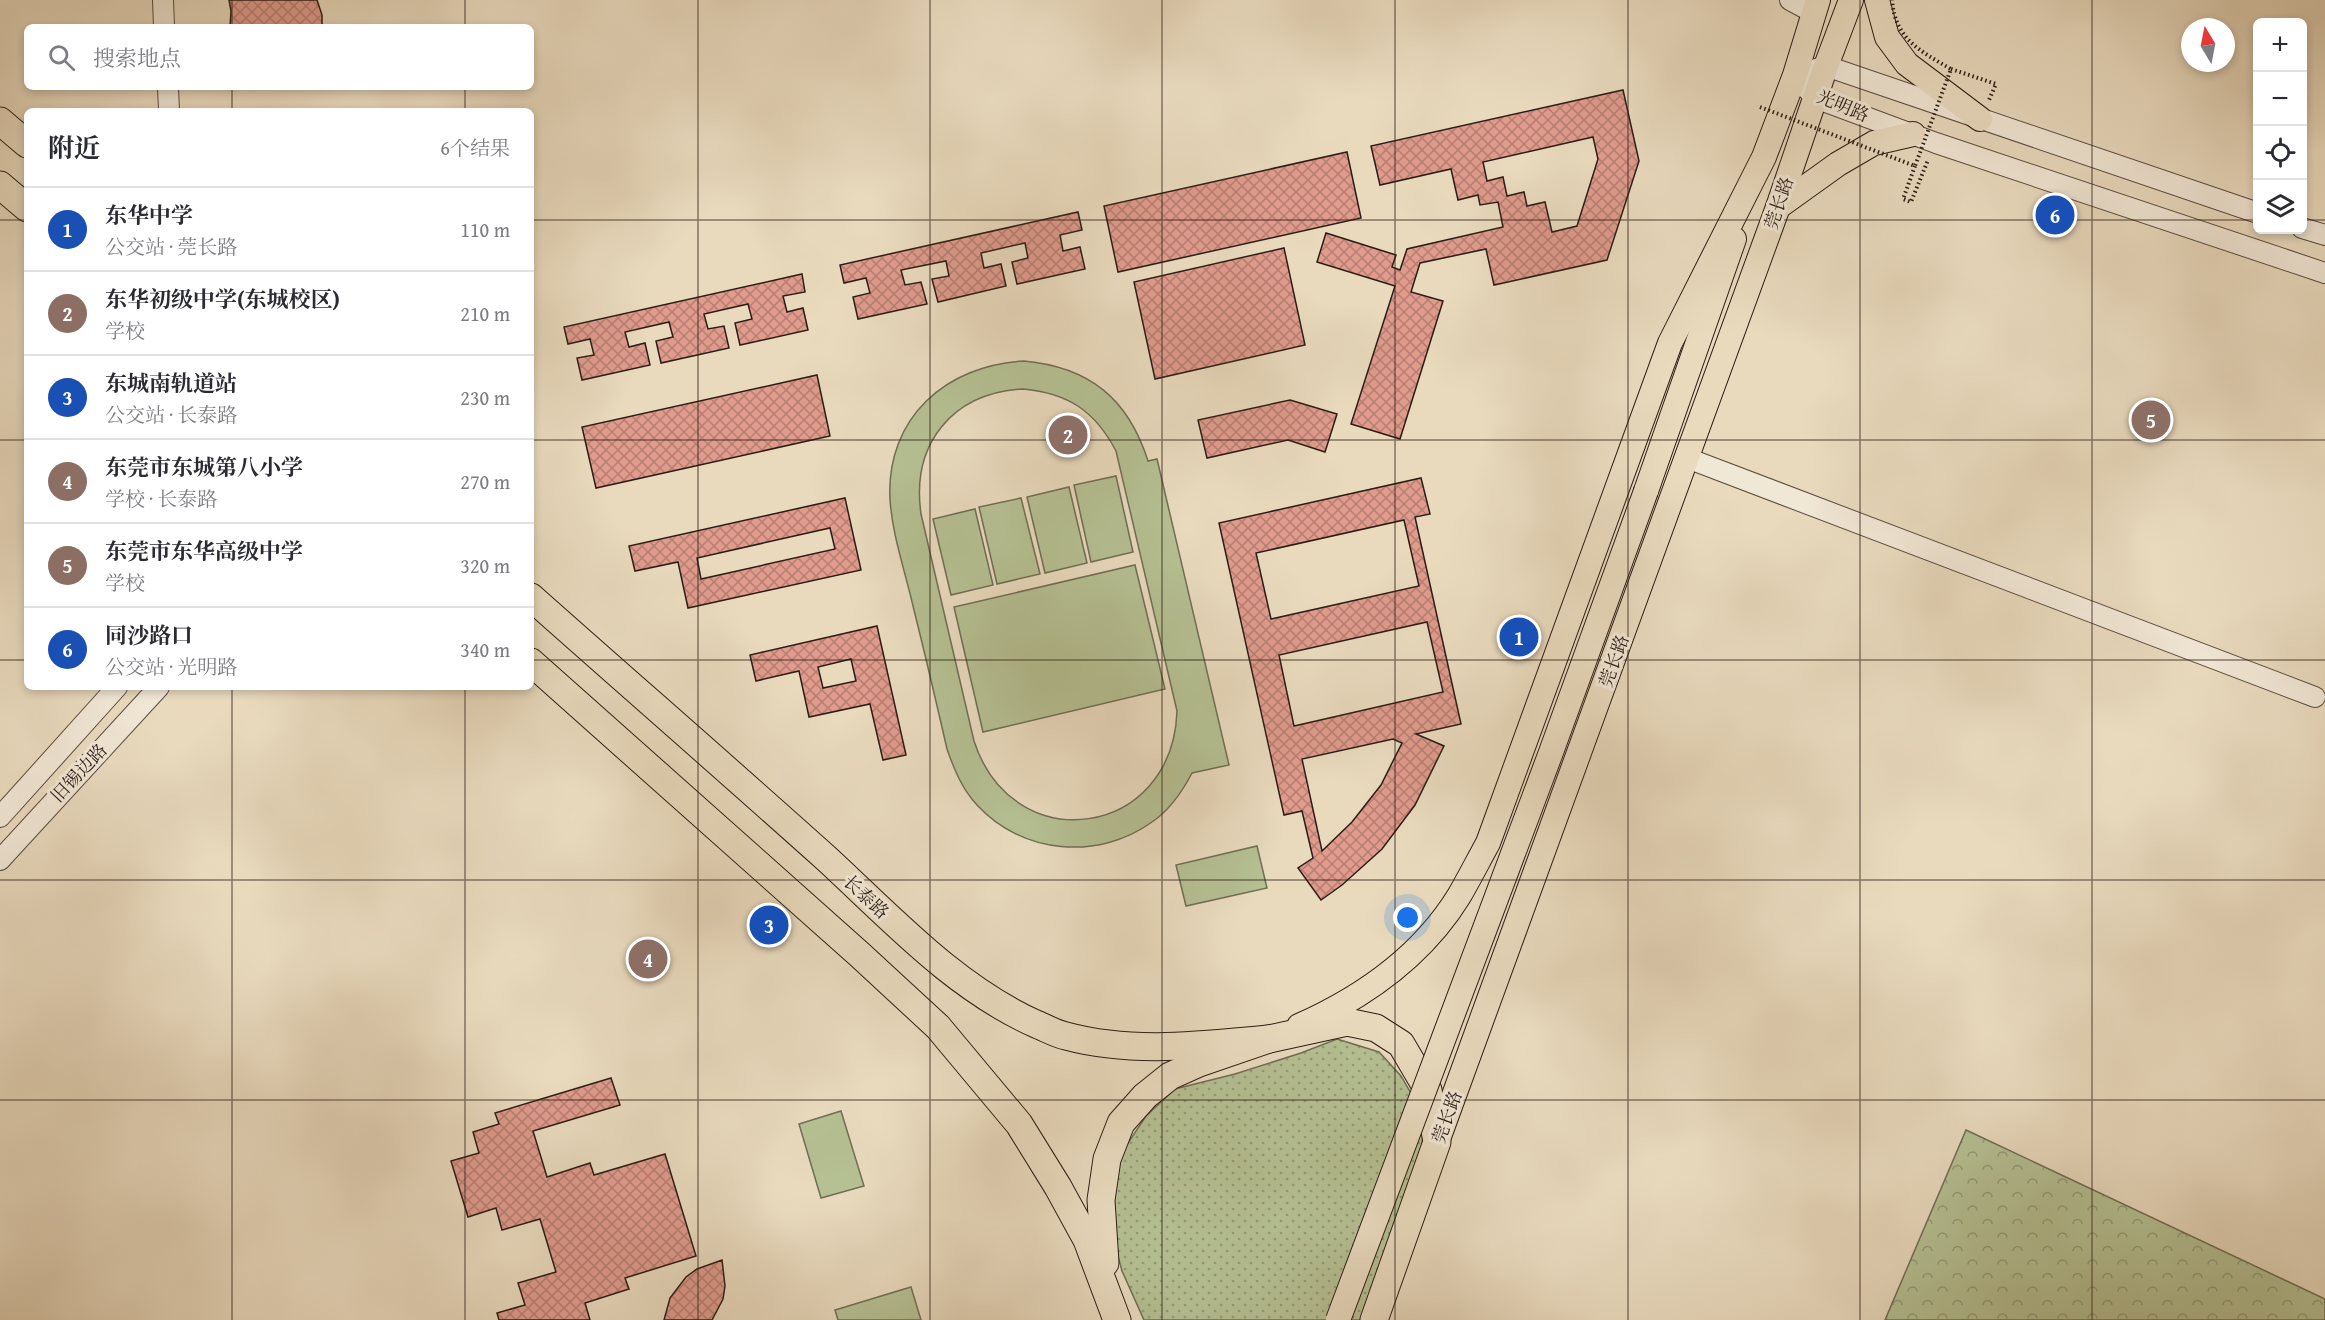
<!DOCTYPE html>
<html lang="zh">
<head>
<meta charset="utf-8">
<style>
  body { margin:0; font-family:"Gentium Book Plus","Noto Serif SC",serif; background:#f2f2f3; color:#2b2b33 }
  .controls { position:absolute; right:18px; top:18px; display:grid; overflow:hidden; border-radius:9px; box-shadow:0 3px 9px #0003 }
  .controls button { width:54px; height:54px; display:grid; place-items:center; padding:0; border:0; border-bottom:2px solid #e1e1e2; background:#fff; color:#2b2b33; font:30px sans-serif }
  .compass { position:absolute; left:2181px; top:18px; width:54px; height:54px; border-radius:50%; background:#fff; box-shadow:0 3px 9px #0003; rotate:350deg }
  .you { position:absolute; left:1408px; top:918px; width:21px; height:21px; margin:-15px; border:4px solid #fff; border-radius:50%; background:#1a73e8; box-shadow:0 0 0 9px #1a73e833 }
  .badge { display:grid; place-items:center; width:39px; height:39px; border-radius:50%; background:#8f2418; color:#fff; font-size:20px; font-weight:700 }
  .pin { position:absolute; translate:-50% -50%; border:3px solid #fff; box-shadow:0 2px 6px #0006 }
  .list { margin:0; padding:0; list-style:none }
  h2 { display:flex; justify-content:space-between; align-items:center; height:78px; margin:0; padding:0 24px; font-size:26px }
  h2 small { font-size:20px; font-weight:400; color:#7c7c81 }
  .list li { display:grid; grid-template-columns:39px 1fr auto; gap:18px; align-items:center; box-sizing:border-box; height:84px; padding:0 24px; border-top:2px solid #e1e1e2 }
  .list b { display:block; font-size:22px; white-space:nowrap }
  .list p { margin:0; font-size:20px; white-space:nowrap; color:#7c7c81 }
  .list em { font-size:20px; font-style:normal; color:#7c7c81 }
  .icon { flex:none; width:33px; height:33px; fill:none; stroke:currentColor; stroke-width:2; stroke-linecap:round; stroke-linejoin:round }
  .map { position:relative; flex:none; width:2325px; height:1320px; overflow:hidden }
  .search { position:absolute; background:#fff; box-shadow:0 3px 9px #0003; left:24px; top:24px; width:510px; height:66px; display:flex; align-items:center; gap:15px; box-sizing:border-box; padding:0 21px; border-radius:9px; color:#7c7c81; font-size:22px }
  .panel { position:absolute; background:#fff; box-shadow:0 3px 9px #0003; left:24px; top:108px; width:510px; height:582px; border-radius:9px }
  .map>svg:first-child { display:block }
</style>
</head>
<body>
<div class="map">
<svg width="2325" height="1320" viewBox="0 0 2325 1320">
  <defs>
    <pattern id="grass-dots" width="8" height="8" patternUnits="userSpaceOnUse" patternTransform="scale(1.5)"><rect width="8" height="8" fill="#b5c093"/><path d="M2 2h.1M6 6h.1" fill="none" stroke="#939b77" stroke-width="1.8" stroke-linecap="round"/></pattern>
    <pattern id="forest-crowns" width="20" height="18" patternUnits="userSpaceOnUse" patternTransform="scale(1.5)"><rect width="20" height="18" fill="#b5c093"/><path d="M2 6a3 3 0 1 1 6 0M12 15a3 3 0 1 1 6 0" fill="none" stroke="#939b77"/></pattern>
    <pattern id="building-cross-hatch" width="8" height="8" patternUnits="userSpaceOnUse" patternTransform="scale(1.5)"><rect width="8" height="8" fill="#e09b8d"/><path d="M0 0l8 8M0 8l8-8" fill="none" stroke="#b67e72"/></pattern>
  </defs>
  <rect width="100%" height="100%" fill="#e9dabe"/>
  <filter id="stains"><feTurbulence type="fractalNoise" baseFrequency=".00333" numOctaves="4"/><feColorMatrix values="0 0 0 0 .2 0 0 0 0 .09 0 0 0 0 .02 0 0 0 .5 -.17"/></filter>
  <radialGradient id="worn" r=".72"><stop offset=".6" stop-color="#630" stop-opacity="0"/><stop offset="1" stop-color="#630" stop-opacity=".3"/></radialGradient>
  <polygon fill="url(#grass-dots)" stroke="#706e54" stroke-width="1.5" points="1337,1039 1379,1052 1401,1076 1424,1116 1421,1158 1366,1320 1144,1320 1122,1271 1109,1223 1114,1164 1146,1116 1175,1089 1235,1074 1301,1053"/>
  <polygon fill="url(#forest-crowns)" stroke="#706e54" stroke-width="1.5" points="1966,1130 2325,1299 2325,1320 1885,1320"/>
  <g fill="#b5c093" stroke="#706e54" stroke-width="1.5" fill-rule="evenodd">
    <path d="M1024,361c65,6 104,37 124,100l9,-2 72,306 -37,8c-10,19 -22,37 -40,49 -54,39 -130,32 -175,-17 -15,-16 -23,-36 -30,-56 -11,-48 -22,-95 -34,-143 -8,-35 -21,-72 -23,-107 -4,-82 57,-134 134,-138zM1023,389c45,4 72,22 93,62l61,260c-4,127 -164,150 -203,30l-53,-227c-10,-70 31,-121 102,-125z"/>
    <polygon points="1116,476 1133,552 1091,562 1074,485"/>
    <polygon points="1069,487 1087,563 1045,573 1027,497"/>
    <polygon points="1021,498 1040,574 997,584 979,507"/>
    <polygon points="975,509 993,585 951,595 933,519"/>
    <polygon points="1135,565 1165,689 983,732 954,607"/>
    <polygon points="1257,846 1267,888 1186,906 1176,865"/>
    <polygon points="841,1111 864,1186 821,1198 799,1124"/>
    <polygon points="911,1287 921,1320 838,1320 835,1310"/>
  </g>
  <g fill="url(#building-cross-hatch)" stroke="#2c1d14" stroke-width="1.5" fill-rule="evenodd">
    <polygon points="229,0 317,0 322,15 322,27 230,27 231,11"/>
    <path d="M1623,90l16,71 -32,99 -113,25 -8,-36 -66,14 -9,29 32,9 -43,138 -49,-15 44,-138 -78,-24 9,-29 70,22 -4,12 8,3 7,-21 96,-22 -5,-25 -18,3 -2,-10 -20,5 -7,-31 -71,16 -9,-39zM1593,137l5,22 -21,67 -25,6 -7,-30 -18,4 -3,-14 -17,4 -4,-19 -16,4 -4,-19z"/>
    <polygon points="1347,152 1361,218 1118,272 1104,206"/>
    <polygon points="1078,212 1082,230 1060,235 1063,251 1080,247 1085,269 1017,284 1012,262 1028,258 1025,243 981,253 984,268 1001,264 1006,286 938,302 932,279 949,276 946,261 901,270 905,285 921,282 927,304 858,319 853,297 870,293 866,278 844,283 840,265"/>
    <polygon points="1284,248 1305,345 1155,379 1134,282"/>
    <polygon points="802,274 805,292 783,296 787,312 803,308 808,330 740,345 735,323 752,319 748,304 704,314 708,329 724,326 729,348 661,363 656,341 673,337 669,322 625,332 629,347 645,343 650,365 582,380 577,358 594,355 590,339 568,344 564,327"/>
    <polygon points="817,375 830,436 596,488 582,427"/>
    <polygon points="1290,400 1337,414 1325,452 1288,440 1207,458 1198,420"/>
    <path d="M1421,478l9,36 -15,3 46,207 -45,10 28,12 -29,59 -33,44 -40,36 -21,15 -23,-32 15,-10 -11,-47 -18,4 -65,-292zM1404,520l15,66 -148,33 -15,-66zM1427,622l16,70 -149,34 -15,-71zM1393,739l9,4 -21,42 -29,37 -30,29 -20,-92z"/>
    <path d="M845,498l16,72 -173,38 -10,-46 -43,9 -6,-25zM830,528l5,21 -134,30 -4,-21z"/>
    <path d="M877,626l29,129 -23,5 -13,-56 -61,13 -10,-46 -43,10 -6,-26zM851,659l5,22 -33,7 -5,-21z"/>
    <polygon points="611,1078 620,1105 533,1131 547,1177 590,1163 594,1175 665,1154 696,1256 625,1278 629,1289 585,1303 590,1320 499,1320 497,1313 525,1305 518,1283 556,1272 540,1219 502,1230 496,1208 468,1217 451,1161 479,1153 473,1132 499,1124 495,1113"/>
    <polygon points="722,1260 725,1286 723,1299 712,1320 664,1320 670,1298 686,1277 697,1269"/>
  </g>
  <g fill="none" stroke-linecap="round" stroke-linejoin="round">
    <defs>
      <g id="minor">
        <polyline points="163,0 164,27"/>
        <polyline points="1790,0 1814,13"/>
        <polyline points="168,87 169,111"/>
        <polyline points="2258,213 1826,66 1795,75 1815,98 1936,143 2325,273"/>
        <polyline points="2302,228 2325,235"/>
        <polyline points="1687,458 2315,697"/>
        <polyline points="0,817 117,687"/>
        <polyline points="0,860 159,687"/>
      </g>
      <g id="major">
        <polyline points="1877,0 1887,37 1907,64 1980,119"/>
        <polyline points="1778,207 1838,164 1874,143 1913,134"/>
        <polyline points="1646,491 1734,239"/>
        <path d="M1299,1026c63,-28 123,-70 160,-130 10,-17 19,-35 29,-53l182,-500 94,-186 31,-82 23,-75"/>
        <polyline points="1437,1142 1778,207 1826,66 1851,0"/>
      </g>
      <g id="highway">
        <polyline points="0,121 27,144"/>
        <polyline points="0,185 27,208"/>
        <path d="M531,597c99,88 198,174 296,262 65,60 128,129 209,165 10,4 20,10 30,12 66,18 136,9 203,3"/>
        <polyline points="531,662 859,954 938,1027 1019,1124 1058,1187 1087,1240 1117,1320"/>
        <polyline points="1105,1263 1101,1200 1107,1159 1121,1123 1145,1096 1170,1076 1199,1063 1269,1039 1347,1022 1376,1028 1401,1044 1428,1090 1437,1142 1374,1320"/>
      </g>
    </defs>
    <use href="#minor" stroke="#5b4c3e" stroke-width="22"/>
    <use href="#major" stroke="#2c1d14" stroke-width="26"/>
    <use href="#highway" stroke="#2c1d14" stroke-width="29"/>
    <g stroke="#2c1d14" stroke-width="4" stroke-dasharray="1.5 3" stroke-linecap="butt">
      <polyline points="1951,69 1996,84 1989,100"/>
      <polyline points="1915,166 1903,199 1911,202 1928,160"/>
    </g>
    <use href="#minor" stroke="#f1e7d5" stroke-width="20"/>
    <use href="#major" stroke="#e9dabe" stroke-width="24"/>
    <use href="#highway" stroke="#e9dabe" stroke-width="27"/>
    <defs>
      <polyline id="major-bridge" points="1338,1320 1550,755 1646,491"/>
    </defs>
    <use href="#major-bridge" stroke="#2c1d14" stroke-width="26" stroke-linecap="butt"/>
    <path stroke="#2c1d14" stroke-width="4" stroke-dasharray="1.5 3" stroke-linecap="butt" d="M1760,107l155,59 36,-97c-31,-18 -56,-30 -59,-69"/>
    <use href="#major-bridge" stroke="#e9dabe" stroke-width="24"/>
  </g>
  <path fill="none" stroke="#2c1d14" stroke-width="1.5" stroke-opacity="0.55" d="M232,0v27M465,0v27M698,0v1320M930,0v1320M1162,0v1320M1395,0v1320M1628,0v1320M1860,0v1320M2092,0v1320M232,87v24M465,87v24M0,220h27M531,220h1727M2302,220h23M0,440h27M531,440h1794M0,660h27M531,660h1794M232,687v633M465,687v633M0,880h2325M0,1100h2325"/>
  <g text-anchor="middle" stroke-width="6" stroke-linejoin="round" paint-order="stroke">
    <g font-size="18" fill="#2c1d14" stroke="#f1e7d5">
      <text transform="translate(1843 106) rotate(23)" y="6">光明路</text>
      <text transform="translate(1779 203) rotate(-71)" y="6">莞长路</text>
      <text transform="translate(1614 661) rotate(-70)" y="6">莞长路</text>
      <text transform="translate(79 773) rotate(-47)" y="6">旧锡边路</text>
      <text transform="translate(866 897) rotate(43)" y="6">长泰路</text>
      <text transform="translate(1447 1117) rotate(-70)" y="6">莞长路</text>
    </g>
  </g>
  <rect width="100%" height="100%" filter="url(#stains)"/>
  <rect width="100%" height="100%" fill="url(#worn)"/>
</svg>
<div class="controls">
<button>+</button>
<button>−</button>
<button><svg class="icon" aria-label="locate" viewBox="0 0 24 24"><circle cx="12" cy="12" r="6"/><path d="M12 2v4M12 18v4M2 12h4M18 12h4"/></svg></button>
<button><svg class="icon" aria-label="layers" viewBox="0 0 24 24"><path d="M12 4l9 5-9 5-9-5zM3 14l9 5 9-5"/></svg></button>
</div>
<svg class="compass" viewBox="-18 -18 36 36"><path d="M0-13l5 13h-10z" fill="#e53935"/><path d="M0 13l5-13h-10z" fill="#7c7c81"/></svg>
<div class="you"></div>
<div class="pin badge" style="left:1519px;top:637px;background:#1a4fb4">1</div>
<div class="pin badge" style="left:1068px;top:435px;background:#8d6e63">2</div>
<div class="pin badge" style="left:769px;top:925px;background:#1a4fb4">3</div>
<div class="pin badge" style="left:648px;top:959px;background:#8d6e63">4</div>
<div class="pin badge" style="left:2151px;top:420px;background:#8d6e63">5</div>
<div class="pin badge" style="left:2055px;top:215px;background:#1a4fb4">6</div>
<div class="search"><svg class="icon" aria-label="search" viewBox="0 0 24 24"><circle cx="10" cy="10" r="6"/><path d="M15 15l6 6"/></svg>搜索地点</div>
<section class="panel">
<h2>附近<small>6个结果</small></h2>
<ul class="list">
<li><span class="badge" style="background:#1a4fb4">1</span><div><b>东华中学</b><p>公交站 · 莞长路</p></div><em>110 m</em></li>
<li><span class="badge" style="background:#8d6e63">2</span><div><b>东华初级中学(东城校区)</b><p>学校</p></div><em>210 m</em></li>
<li><span class="badge" style="background:#1a4fb4">3</span><div><b>东城南轨道站</b><p>公交站 · 长泰路</p></div><em>230 m</em></li>
<li><span class="badge" style="background:#8d6e63">4</span><div><b>东莞市东城第八小学</b><p>学校 · 长泰路</p></div><em>270 m</em></li>
<li><span class="badge" style="background:#8d6e63">5</span><div><b>东莞市东华高级中学</b><p>学校</p></div><em>320 m</em></li>
<li><span class="badge" style="background:#1a4fb4">6</span><div><b>同沙路口</b><p>公交站 · 光明路</p></div><em>340 m</em></li>
</ul>
</section>
</div>
</body>
</html>
